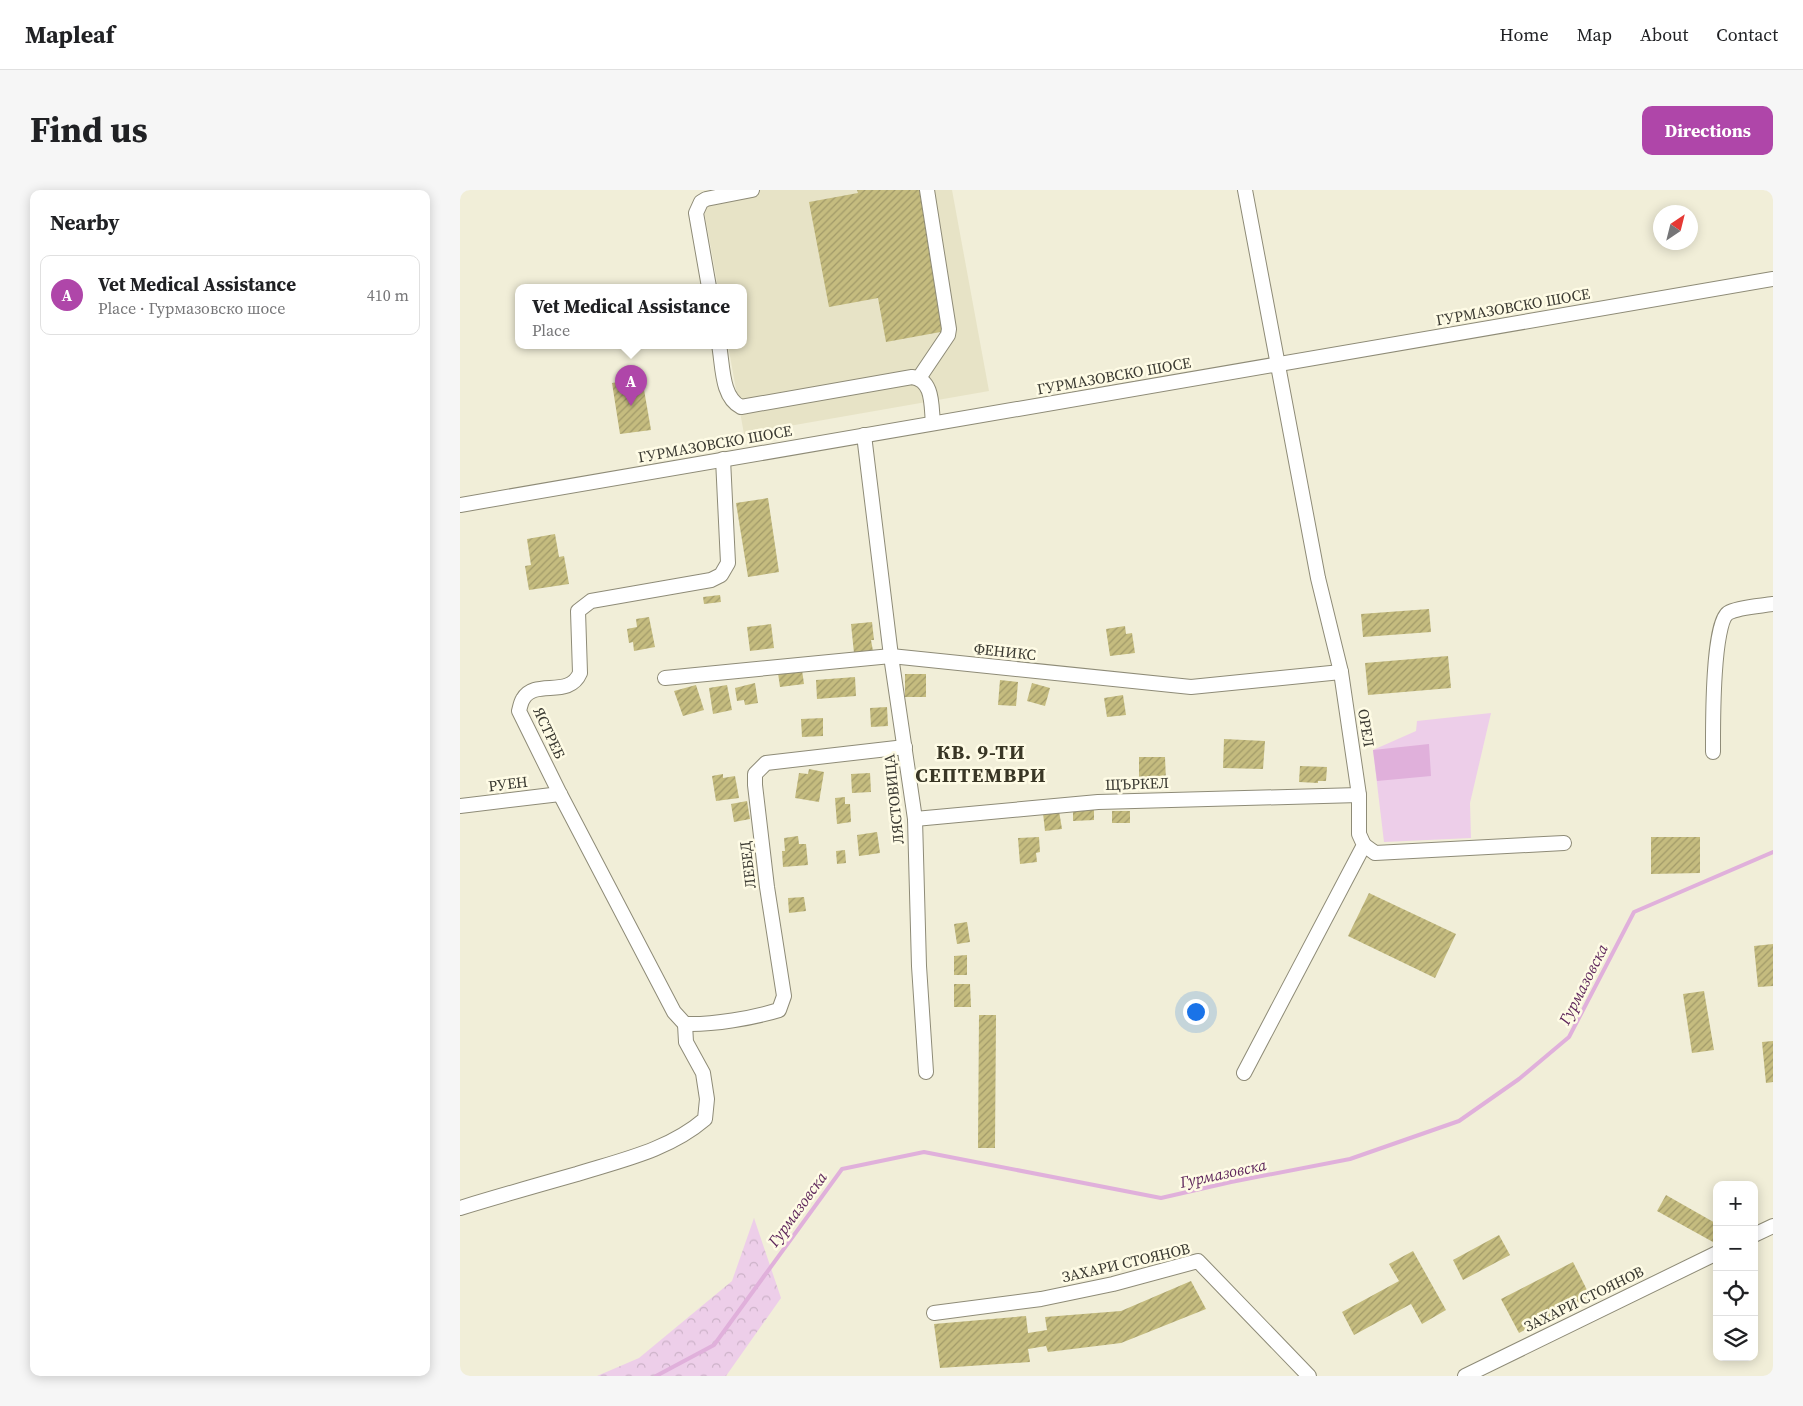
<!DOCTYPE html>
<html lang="en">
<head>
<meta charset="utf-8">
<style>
  body { margin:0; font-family:"Source Serif 4",serif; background:#f6f6f6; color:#202124 }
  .controls { position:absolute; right:15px; bottom:15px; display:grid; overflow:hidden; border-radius:10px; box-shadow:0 2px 12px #0003 }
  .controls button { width:45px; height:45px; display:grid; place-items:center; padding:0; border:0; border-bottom:1px solid #e0e0e0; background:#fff; color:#202124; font:25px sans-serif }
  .compass { position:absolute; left:1193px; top:15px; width:45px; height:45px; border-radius:50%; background:#fff; box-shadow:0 2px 12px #0003; rotate:35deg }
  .you { position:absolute; left:735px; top:821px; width:18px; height:18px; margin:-12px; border:4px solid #fff; border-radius:50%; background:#1a73e8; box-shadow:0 0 0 8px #1a73e833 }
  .badge { display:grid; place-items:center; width:32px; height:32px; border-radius:50%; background:#af46a9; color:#fff; font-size:16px; font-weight:700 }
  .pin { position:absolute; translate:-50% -41px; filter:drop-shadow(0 1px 2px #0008) }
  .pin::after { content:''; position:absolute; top:26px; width:18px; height:15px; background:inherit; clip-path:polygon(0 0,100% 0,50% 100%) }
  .popup { position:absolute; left:55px; top:94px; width:232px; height:65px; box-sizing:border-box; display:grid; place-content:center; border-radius:10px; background:#fff; filter:drop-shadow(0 1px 4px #0005); font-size:16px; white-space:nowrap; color:#757577 }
  .popup b { font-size:19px; color:#202124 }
  .popup::after { content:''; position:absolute; left:50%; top:100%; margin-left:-10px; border:10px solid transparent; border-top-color:#fff }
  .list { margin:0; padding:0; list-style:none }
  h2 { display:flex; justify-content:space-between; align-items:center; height:65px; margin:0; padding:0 20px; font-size:21px }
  h2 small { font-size:16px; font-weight:400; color:#757577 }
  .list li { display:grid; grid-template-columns:32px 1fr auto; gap:15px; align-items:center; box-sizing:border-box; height:80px; margin:0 10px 10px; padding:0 10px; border:1px solid #e0e0e0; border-radius:10px }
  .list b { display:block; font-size:19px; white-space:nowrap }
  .list p { margin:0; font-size:16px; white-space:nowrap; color:#757577 }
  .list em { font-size:16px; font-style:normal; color:#757577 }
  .icon { flex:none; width:28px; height:28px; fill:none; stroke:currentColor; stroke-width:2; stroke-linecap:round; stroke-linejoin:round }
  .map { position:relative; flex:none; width:1313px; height:1186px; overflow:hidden; border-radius:10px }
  header { display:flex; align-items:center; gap:30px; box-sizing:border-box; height:70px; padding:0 25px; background:#fff; border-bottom:1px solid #e0e0e0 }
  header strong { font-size:24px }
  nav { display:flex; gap:28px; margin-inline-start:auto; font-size:18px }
  .intro { display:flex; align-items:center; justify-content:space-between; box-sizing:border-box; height:120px; padding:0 30px }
  h1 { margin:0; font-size:35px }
  .button { padding:12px 22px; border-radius:10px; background:#af46a9; color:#fff; font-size:18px; font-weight:700 }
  main { display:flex; gap:30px; padding:0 30px }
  aside { flex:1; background:#fff; border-radius:10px; box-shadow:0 2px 12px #0003 }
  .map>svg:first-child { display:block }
</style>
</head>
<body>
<header>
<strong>Mapleaf</strong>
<nav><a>Home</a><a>Map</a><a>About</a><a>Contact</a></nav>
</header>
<div class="intro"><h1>Find us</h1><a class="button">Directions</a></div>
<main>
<aside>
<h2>Nearby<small></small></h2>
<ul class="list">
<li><span class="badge">A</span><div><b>Vet Medical Assistance</b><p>Place · Гурмазовско шосе</p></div><em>410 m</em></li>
</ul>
</aside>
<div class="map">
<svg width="1313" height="1186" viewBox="0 0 1313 1186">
  <defs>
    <pattern id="forest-crowns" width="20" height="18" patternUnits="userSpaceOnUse" patternTransform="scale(1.25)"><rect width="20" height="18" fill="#edcee9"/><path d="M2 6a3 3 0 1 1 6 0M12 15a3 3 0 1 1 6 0" fill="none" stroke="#ccb2c8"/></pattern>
    <pattern id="building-hatch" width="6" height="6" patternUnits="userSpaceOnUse" patternTransform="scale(1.25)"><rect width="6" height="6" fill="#c5bc7f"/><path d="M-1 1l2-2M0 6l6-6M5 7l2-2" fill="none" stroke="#a19a69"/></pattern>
  </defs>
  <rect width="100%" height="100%" fill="#f1eed8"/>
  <polygon fill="#e7e3c6" points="264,0 492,0 529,201 284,244 268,155 284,155 284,97 258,97 241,4"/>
  <polygon fill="url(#forest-crowns)" points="294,1028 321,1108 266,1186 137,1186 179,1168 272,1091"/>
  <polygon fill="#edcee9" points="1031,523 1010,613 1011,648 924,652 913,560 956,541 957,531"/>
  <polygon fill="#e0b0db" points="969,554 971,586 917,591 913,560"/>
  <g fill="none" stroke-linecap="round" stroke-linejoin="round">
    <polyline stroke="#e0b0db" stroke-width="4" points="196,1186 254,1155 382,979 464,962 701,1008 771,992 890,969 999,931 1059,889 1109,847 1174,722 1313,662"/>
  </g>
  <g fill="url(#building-hatch)">
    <polygon points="397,0 460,0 486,141 426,152 418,108 369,117 349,12 398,3"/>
    <polygon points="182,188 191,240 160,244 152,193"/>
    <polygon points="308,308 319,382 288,387 276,313"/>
    <polygon points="95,344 99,367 104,366 109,394 69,400 65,376 71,375 67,349"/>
    <polygon points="260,405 261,412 244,414 243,407"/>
    <polygon points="969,419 971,442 903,447 901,424"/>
    <polygon points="189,427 195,457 174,461 173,452 169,453 167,439 177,437 176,429"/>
    <polygon points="412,432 414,450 411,450 413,461 394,463 391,434"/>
    <polygon points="311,434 314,458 290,461 287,437"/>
    <polygon points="665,436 666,444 672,443 675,463 650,466 646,439"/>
    <polygon points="988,466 991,498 908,505 905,473"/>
    <polygon points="342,480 344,494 320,497 318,483"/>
    <rect x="445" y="484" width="21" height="23"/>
    <polygon points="395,487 396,506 357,509 356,490"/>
    <polygon points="540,490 558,492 556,516 538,515"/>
    <polygon points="295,493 298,513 285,515 284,510 277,511 275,498"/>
    <polygon points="572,493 590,498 585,516 567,511"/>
    <polygon points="236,495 244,520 223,526 214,501"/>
    <polygon points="267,495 272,520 253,524 249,498"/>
    <polygon points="663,505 666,525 647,527 644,508"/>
    <polygon points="427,517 428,536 411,537 410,518"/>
    <polygon points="363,528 363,546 342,547 341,529"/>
    <polygon points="764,549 805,551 803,579 763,578"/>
    <polygon points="679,567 705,567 706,591 679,591"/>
    <polygon points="840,576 867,577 866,591 858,591 858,593 839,592"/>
    <polygon points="349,579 364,582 359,612 335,608 339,583 348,584"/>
    <polygon points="410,583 411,602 392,603 391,584"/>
    <polygon points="263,584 263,588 275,586 279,608 256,611 252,586"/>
    <polygon points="385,607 385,614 390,614 391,632 377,634 375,608"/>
    <polygon points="287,611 290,629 274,632 271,614"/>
    <polygon points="613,620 634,620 634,630 613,631"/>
    <polygon points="599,621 602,639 585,641 583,623"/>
    <rect x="652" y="621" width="18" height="12"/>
    <polygon points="417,642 420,663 399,666 397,645"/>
    <polygon points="338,646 339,654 346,654 348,675 323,677 322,661 325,661 324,648"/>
    <polygon points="579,647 580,662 576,663 577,672 560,674 558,648"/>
    <polygon points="1191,647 1240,647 1240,683 1191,684"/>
    <polygon points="385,660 386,673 377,674 376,661"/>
    <polygon points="909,703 996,744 975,788 888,746"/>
    <polygon points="344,707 346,721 329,723 328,708"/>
    <polygon points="507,732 510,752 497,754 494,734"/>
    <polygon points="1313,754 1313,796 1298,797 1294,756"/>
    <polygon points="507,765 507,785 494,785 494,766"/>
    <polygon points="494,794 510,794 511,817 494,817"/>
    <polygon points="1244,801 1254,860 1232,863 1223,804"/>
    <polygon points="519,825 536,825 535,958 518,958"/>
    <polygon points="1313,851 1313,892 1306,893 1302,852"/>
    <polygon points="1206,1005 1257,1034 1257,1045 1253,1052 1197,1021"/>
    <polygon points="1039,1045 1050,1065 1003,1090 993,1070"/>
    <polygon points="953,1061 986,1120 962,1134 951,1114 894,1145 882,1122 939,1091 929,1074"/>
    <polygon points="1113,1072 1130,1106 1059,1143 1041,1109"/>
    <polygon points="731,1091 746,1119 661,1153 588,1162 586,1156 568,1159 570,1172 480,1178 474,1134 566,1126 568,1143 587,1140 585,1127 661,1121"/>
  </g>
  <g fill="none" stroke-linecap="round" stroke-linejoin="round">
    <defs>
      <g id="minor">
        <polyline points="249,97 236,23 241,12 246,9 292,0"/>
        <path d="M259,155c4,20 2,52 22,62l171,-30c22,3 19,29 21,46"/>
        <polyline points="459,188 488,145 489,139 467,0"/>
        <polyline points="404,245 431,466 455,629 459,776 466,882"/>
        <polyline points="0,315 1313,89"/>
        <polyline points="205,488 431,466 731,497 881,482"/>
        <path d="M1253,562c0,-22 -1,-128 15,-139 10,-6 33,-7 45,-9"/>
        <polyline points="0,616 100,604"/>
        <polyline points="455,629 638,612 899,605"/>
        <polyline points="904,655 915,663 1104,653"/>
        <path d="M225,834l-11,-12 -114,-218 -41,-83c1,-4 2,-9 4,-12 12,-21 46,0 57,-26l-2,-62 13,-10 120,-21 10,-5 7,-12 -5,-104"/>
        <path d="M225,834c28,1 68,-6 94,-14l5,-14 -17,-109 -12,-102v-11l11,-11 139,-16"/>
        <polyline points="784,883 904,655 899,644 899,605 881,482 858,388 785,0"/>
        <path d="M0,1018c39,-12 78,-23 117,-34 45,-14 92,-24 128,-55l2,-20 -4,-26 -17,-31 -1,-18"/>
        <polyline points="1294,1045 1313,1036"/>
        <polyline points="474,1123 581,1109 653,1094 738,1071 849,1186"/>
        <polyline points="1005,1186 1257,1063"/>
      </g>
    </defs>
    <use href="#minor" stroke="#8e8b77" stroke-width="16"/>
    <use href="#minor" stroke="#fff" stroke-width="14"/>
  </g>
  <g text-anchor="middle" stroke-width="5" stroke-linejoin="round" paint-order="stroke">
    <g font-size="15" fill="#3b3a32" stroke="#fefbe5">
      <text transform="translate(1053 117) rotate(-10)" y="5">ГУРМАЗОВСКО ШОСЕ</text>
      <text transform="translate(654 186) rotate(-10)" y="5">ГУРМАЗОВСКО ШОСЕ</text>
      <text transform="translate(255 254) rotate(-10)" y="5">ГУРМАЗОВСКО ШОСЕ</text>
      <text transform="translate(545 462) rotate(6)" y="5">ФЕНИКС</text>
      <text transform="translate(906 538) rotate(81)" y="5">ОРЕЛ</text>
      <text transform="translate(89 543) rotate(65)" y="5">ЯСТРЕБ</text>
      <text transform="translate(48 594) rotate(-7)" y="5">РУЕН</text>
      <text transform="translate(677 594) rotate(-2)" y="5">ЩЪРКЕЛ</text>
      <text transform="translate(434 609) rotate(-96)" y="5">ЛЯСТОВИЦА</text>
      <text transform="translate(288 675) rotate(-97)" y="5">ЛЕБЕД</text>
      <text transform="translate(666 1073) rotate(-13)" y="5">ЗАХАРИ СТОЯНОВ</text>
      <text transform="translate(1124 1109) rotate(-26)" y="5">ЗАХАРИ СТОЯНОВ</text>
    </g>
    <g font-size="16" font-style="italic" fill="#5e265b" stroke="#fefbe5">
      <text transform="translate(1123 794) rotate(-63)" y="6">Гурмазовска</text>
      <text transform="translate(763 983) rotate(-12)" y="6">Гурмазовска</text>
      <text transform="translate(337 1019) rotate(-54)" y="6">Гурмазовска</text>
    </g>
    <g font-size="20" font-weight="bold" letter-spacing="1" fill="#393625" stroke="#fefbe5">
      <text x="521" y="569">КВ. 9-ТИ<tspan x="521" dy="23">СЕПТЕМВРИ</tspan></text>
    </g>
  </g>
</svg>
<div class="controls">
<button>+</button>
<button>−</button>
<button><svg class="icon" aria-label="locate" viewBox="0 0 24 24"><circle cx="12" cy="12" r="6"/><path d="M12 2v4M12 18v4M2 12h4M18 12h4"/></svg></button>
<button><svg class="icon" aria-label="layers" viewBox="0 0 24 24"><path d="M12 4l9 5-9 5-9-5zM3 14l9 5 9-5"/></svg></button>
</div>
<svg class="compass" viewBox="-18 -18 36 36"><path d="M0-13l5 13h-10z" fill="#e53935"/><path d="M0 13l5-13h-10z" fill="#757577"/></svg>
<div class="you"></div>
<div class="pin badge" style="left:171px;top:216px">A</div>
<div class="popup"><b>Vet Medical Assistance</b>Place</div>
</div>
</main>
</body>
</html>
